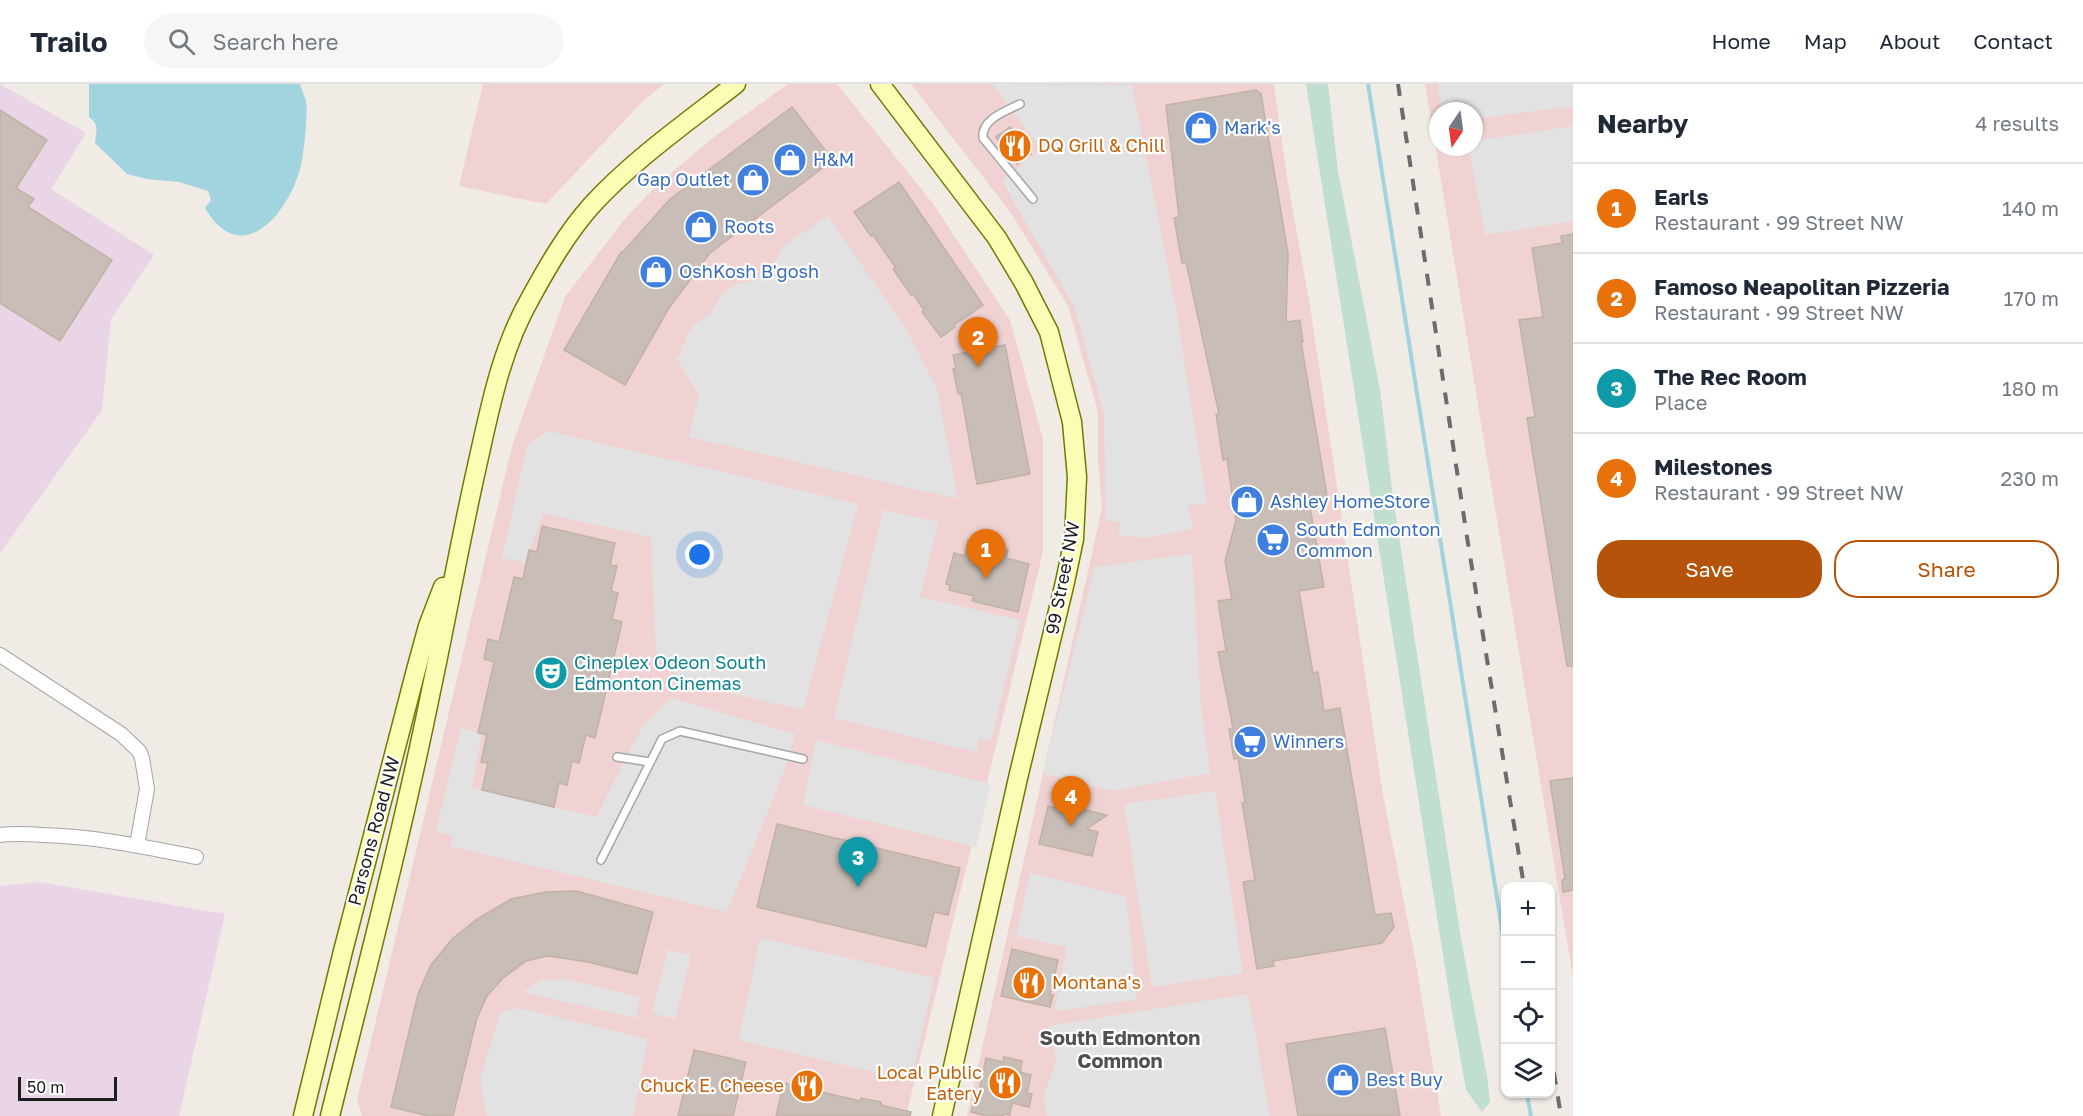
<!DOCTYPE html>
<html lang="en">
<head>
<meta charset="utf-8">
<style>
  body { margin:0; font-family:"Golos Text",sans-serif; background:#f6f6f7; color:#1f2937 }
  .controls { position:absolute; right:18px; bottom:18px; display:grid; overflow:hidden; border-radius:12px; box-shadow:0 2px 4px #0004 }
  .controls button { width:54px; height:54px; display:grid; place-items:center; padding:0; border:0; border-bottom:2px solid #e0e1e3; background:#fff; color:#1f2937; font:30px sans-serif }
  .compass { position:absolute; left:1429px; top:18px; width:54px; height:54px; border-radius:50%; background:#fff; box-shadow:0 2px 4px #0004; rotate:193deg }
  .scale { position:absolute; left:18px; bottom:15px; width:99px; box-sizing:border-box; padding-left:6px; border:3px solid #1e1e1e; border-top:0; font-size:16px; line-height:21px; white-space:nowrap; color:#1e1e1e; -webkit-text-stroke:4px #fff; paint-order:stroke }
  .you { position:absolute; left:700px; top:471px; width:21px; height:21px; margin:-15px; border:4px solid #fff; border-radius:50%; background:#1a73e8; box-shadow:0 0 0 9px #1a73e833 }
  .badge { display:grid; place-items:center; width:39px; height:39px; border-radius:50%; background:#b45309; color:#fff; font-size:20px; font-weight:700 }
  .pin { position:absolute; translate:-50% -50px; filter:drop-shadow(0 2px 3px #0008) }
  .pin::after { content:''; position:absolute; top:32px; width:21px; height:18px; background:inherit; clip-path:polygon(0 0,100% 0,50% 100%) }
  .list { margin:0; padding:0; list-style:none }
  h2 { display:flex; justify-content:space-between; align-items:center; height:78px; margin:0; padding:0 24px; font-size:26px }
  h2 small { font-size:20px; font-weight:400; color:#747a83 }
  .list li { display:grid; grid-template-columns:39px 1fr auto; gap:18px; align-items:center; box-sizing:border-box; height:90px; padding:0 24px; border-top:2px solid #e0e1e3 }
  .list b { display:block; font-size:22px; white-space:nowrap }
  .list p { margin:0; font-size:20px; white-space:nowrap; color:#747a83 }
  .list em { font-size:20px; font-style:normal; color:#747a83 }
  .actions { display:flex; gap:12px; padding:18px 24px }
  .actions a { flex:1; padding:14px 0; border:2px solid #b45309; border-radius:24px; text-align:center; font-size:21px; color:#b45309 }
  .actions .main { background:#b45309; color:#fff }
  .icon { flex:none; width:33px; height:33px; fill:none; stroke:currentColor; stroke-width:2; stroke-linecap:round; stroke-linejoin:round }
  .map { position:relative; flex:none; width:1573px; height:1032px; overflow:hidden }
  header { display:flex; align-items:center; gap:36px; box-sizing:border-box; height:84px; padding:0 30px; background:#fff; border-bottom:2px solid #e0e1e3 }
  header strong { font-size:28px }
  nav { display:flex; gap:33px; margin-inline-start:auto; font-size:21px }
  .search { width:420px; height:54px; background:#f6f6f7; display:flex; align-items:center; gap:15px; box-sizing:border-box; padding:0 21px; border-radius:33px; color:#747a83; font-size:22px }
  main { display:flex }
  aside { flex:1; background:#fff }
  .map>svg:first-child { display:block }
</style>
</head>
<body>
<header>
<strong>Trailo</strong>
<div class="search"><svg class="icon" aria-label="search" viewBox="0 0 24 24"><circle cx="10" cy="10" r="6"/><path d="M15 15l6 6"/></svg>Search here</div>
<nav><a>Home</a><a>Map</a><a>About</a><a>Contact</a></nav>
</header>
<main>
<div class="map">
<svg width="1573" height="1032" viewBox="0 0 1573 1032">
  <rect width="100%" height="100%" fill="#f0ebe4"/>
  <g fill="#f1d2d2" fill-rule="evenodd">
    <polygon points="483,0 664,0 643,17 546,120 459,102"/>
    <polygon points="788,0 837,0 934,121 1010,236 1043,355 1043,468 906,1032 362,1032 357,1016 512,362 565,213 623,137 654,104 710,56"/>
    <polygon points="911,0 1274,0 1287,94 1310,222 1383,711 1416,879 1441,1032 967,1032 1102,424 1098,375 1098,328 1068,222 1011,129"/>
    <path d="M1425,0h148v894l-47,-283zM1438,27h36v36h-36z"/>
  </g>
  <g fill="#e9d5e6">
    <polygon points="0,0 86,49 51,105 154,171 111,235 102,326 0,469"/>
    <polygon points="39,798 225,830 179,1032 0,1032 0,802"/>
  </g>
  <polygon fill="#c0dfcf" points="1306,0 1328,0 1338,87 1380,306 1393,413 1417,570 1461,855 1487,992 1490,1018 1482,1028 1466,1006 1452,928"/>
  <g fill="#e2e2e2">
    <polygon points="993,0 1132,1 1175,220 1207,419 1188,422 1193,445 1144,454 1119,451 1120,437 1106,437 1104,330 1075,224 1002,97 1041,65"/>
    <polygon points="1438,0 1573,0 1573,22 1474,35 1474,27 1442,27"/>
    <polygon points="1573,42 1573,137 1485,151 1469,63 1474,63 1474,57"/>
    <polygon points="828,132 906,245 937,305 958,415 689,353 699,311 676,273 683,268 680,263 687,258 685,255 695,240 710,230 723,209 736,200 756,196 772,184 783,162"/>
    <polygon points="548,347 858,420 803,626 682,598 656,567 651,453 543,429 525,478 502,474 527,362"/>
    <polygon points="883,426 938,438 920,513 1020,536 991,657 979,654 976,668 834,634"/>
    <polygon points="1192,470 1201,622 1210,689 1113,707 1043,689 1095,483"/>
    <polygon points="671,614 795,650 787,680 727,828 450,762 453,752 436,747 461,644 482,650 472,704 596,733 642,643"/>
    <polygon points="816,656 991,700 976,763 803,721"/>
    <polygon points="1215,707 1243,889 1152,903 1124,720"/>
    <polygon points="1030,789 1126,813 1137,916 1054,927 1067,863 1016,852"/>
    <polygon points="760,854 934,894 911,997 739,956"/>
    <polygon points="668,866 691,871 675,935 652,929"/>
    <polygon points="565,895 640,913 636,934 523,908 542,896"/>
    <polygon points="1248,910 1270,1032 1047,1032 1044,1012 1057,975 1048,942"/>
    <polygon points="518,924 648,955 633,1032 487,1032 480,995 501,928"/>
  </g>
  <path fill="#a2d4e0" d="M89,0h211c2,6 4,12 6,17 2,14 -2,50 -5,64 -11,47 -59,106 -96,43l6,-8 -3,-9 -29,-9 -32,-3 -20,-5 -32,-31c1,-11 5,-18 -6,-26z"/>
  <g fill="none" stroke-linecap="round" stroke-linejoin="round">
    <g stroke="#a2d4e0" stroke-width="4">
      <polyline points="1368,0 1506,871"/>
      <polyline points="1527,1010 1531,1032"/>
    </g>
  </g>
  <g fill="#c8bdb7" stroke="#c2b1a5" stroke-width="1.5">
    <polygon points="1256,6 1261,10 1288,169 1286,238 1300,236 1303,258 1301,258 1327,411 1321,420 1310,423 1324,503 1299,507 1313,589 1318,588 1324,627 1340,624 1375,831 1391,829 1394,843 1382,859 1273,877 1274,882 1257,885 1243,798 1255,796 1242,719 1245,718 1238,674 1234,675 1229,645 1233,644 1218,568 1226,567 1218,517 1232,515 1225,477 1236,436 1227,375 1223,376 1216,330 1219,330 1186,178 1182,179 1174,134 1179,133 1166,21"/>
    <polygon points="792,23 833,76 710,169 669,224 625,301 564,266 621,168 622,169 670,115"/>
    <polygon points="0,26 47,56 16,104 34,115 28,123 112,176 60,257 0,219"/>
    <polygon points="1010,43 1031,70 1017,80 996,53"/>
    <polygon points="899,98 983,221 954,241 955,243 941,253 922,228 924,226 913,210 911,211 893,185 896,184 873,151 871,152 854,128"/>
    <polygon points="1573,150 1573,582 1567,582 1527,334 1535,333 1519,236 1543,233 1532,164 1562,159 1561,152"/>
    <polygon points="1005,261 1030,390 977,400 961,309 958,310 953,285 956,284 953,271"/>
    <polygon points="542,442 615,459 610,481 617,482 611,507 618,509 612,535 622,538 595,654 586,651 579,679 572,677 567,701 559,699 554,723 482,706 488,679 481,678 487,651 478,649 494,578 484,575 488,555 499,558 514,493 523,495 529,466 537,468"/>
    <polygon points="978,456 998,461 998,463 1008,466 1006,474 1029,480 1018,528 972,517 974,512 949,506 950,501 946,500 954,469 965,472 968,457 977,459"/>
    <polygon points="1573,694 1573,806 1563,808 1562,796 1565,795 1550,697"/>
    <polygon points="1048,722 1076,729 1077,724 1107,731 1087,745 1098,748 1092,772 1039,760"/>
    <polygon points="777,740 960,784 948,831 934,828 926,863 757,823"/>
    <polygon points="576,807 653,828 637,890 588,878 548,872 526,877 503,894 487,912 477,934 453,1032 428,1032 391,1023 418,910 431,881 452,855 477,835 511,815 546,808"/>
    <polygon points="1012,865 1058,876 1050,911 1053,911 1050,923 1001,912"/>
    <polygon points="1385,944 1400,1032 1298,1032 1286,960"/>
    <polygon points="694,966 746,978 733,1032 678,1032"/>
    <polygon points="1004,973 1022,977 1020,988 1031,991 1027,1009 1032,1010 1029,1023 1012,1019 1010,1031 1004,1030 1003,1032 986,1032 971,1028 976,1007 979,1007 986,974 1003,978"/>
    <polygon points="784,999 860,1017 861,1014 881,1018 881,1021 911,1028 910,1032 776,1032"/>
  </g>
  <g fill="none" stroke-linecap="round" stroke-linejoin="round">
    <defs>
      <g id="lane">
        <path d="M1020,20c-14,7 -39,15 -37,34l50,61"/>
        <polyline points="617,673 650,678"/>
        <polyline points="601,776 662,655 680,647 803,675"/>
      </g>
      <g id="street">
        <polyline points="0,571 121,650 139,667 142,674 147,705 137,761"/>
        <path d="M0,751c14,-2 28,-1 42,0 52,1 103,12 154,22"/>
      </g>
      <g id="secondary">
        <polyline points="880,0 997,154 1024,199 1049,248 1072,338 1077,393 1074,455 1065,498 1018,694 942,1032"/>
        <polyline points="303,1032 343,867 416,586 428,542 443,503"/>
        <path d="M330,1032c35,-141 72,-282 101,-425 16,-75 29,-150 46,-225 13,-58 24,-117 54,-169 17,-31 36,-64 60,-91 42,-46 95,-83 145,-122"/>
      </g>
    </defs>
    <use href="#lane" stroke="#a5a5a5" stroke-width="10"/>
    <use href="#street" stroke="#a5a5a5" stroke-width="16"/>
    <use href="#secondary" stroke="#717a00" stroke-width="21"/>
    <use href="#lane" stroke="#fff" stroke-width="7"/>
    <use href="#street" stroke="#fff" stroke-width="14"/>
    <use href="#secondary" stroke="#fbfdb5" stroke-width="18"/>
    <g stroke="#6c6c6c" stroke-width="4" stroke-dasharray="12 12" stroke-linecap="butt">
      <polyline points="1398,0 1467,453 1524,802"/>
      <polyline points="1550,965 1561,1032"/>
    </g>
  </g>
  <defs>
    <symbol id="shop-disc" viewBox="-11 -11 22 22"><circle r="9.5" fill="#3f7fe0" stroke="#fff"/><path d="M-5-2.5h2.3a2.7 3.5 0 0 1 5.4 0H5L5.5 6h-11ZM-1.5-2.5h3a1.5 2.3 0 0 0-3 0Z" fill="#fff"/></symbol>
    <symbol id="restaurant-disc" viewBox="-11 -11 22 22"><circle r="9.5" fill="#e8710a" stroke="#fff"/><path d="M-5-6h1v4h1v-4h1v4h1v-4h1v5L-1.5 .5V6h-2V.5L-5-1ZM5-6V6H3V1.5H1.5Q1.5-4 5-6Z" fill="#fff"/></symbol>
    <symbol id="supermarket-disc" viewBox="-11 -11 22 22"><circle r="9.5" fill="#3f7fe0" stroke="#fff"/><path d="M-6-5.5h2.5l.6 2H6L4.5 2H-2.5L-4.4-4H-6ZM-1.5 3.2a1.3 1.3 0 1 0 .1 0ZM3 3.2a1.3 1.3 0 1 0 .1 0Z" fill="#fff"/></symbol>
    <symbol id="theatre-disc" viewBox="-11 -11 22 22"><circle r="9.5" fill="#0f9aa8" stroke="#fff"/><path d="M-5-5.5Q0-4 5-5.5V0Q5 5 0 6Q-5 5-5 0ZM-3.3-2.5H-1v1.5H-3.3ZM1-2.5H3.3v1.5H1ZM-2.8 1Q0 5.5 2.8 1Z" fill="#fff"/></symbol>
  </defs>
  <g fill-rule="evenodd">
    <use href="#shop-disc" x="1182" y="25" width="38" height="38"/>
    <use href="#restaurant-disc" x="996" y="43" width="38" height="38"/>
    <use href="#shop-disc" x="771" y="57" width="38" height="38"/>
    <use href="#shop-disc" x="734" y="77" width="38" height="38"/>
    <use href="#shop-disc" x="682" y="124" width="38" height="38"/>
    <use href="#shop-disc" x="637" y="169" width="38" height="38"/>
    <use href="#shop-disc" x="1228" y="399" width="38" height="38"/>
    <use href="#supermarket-disc" x="1254" y="437" width="38" height="38"/>
    <use href="#theatre-disc" x="532" y="570" width="38" height="38"/>
    <use href="#supermarket-disc" x="1231" y="639" width="38" height="38"/>
    <use href="#restaurant-disc" x="1010" y="880" width="38" height="38"/>
    <use href="#shop-disc" x="1324" y="977" width="38" height="38"/>
    <use href="#restaurant-disc" x="986" y="980" width="38" height="38"/>
    <use href="#restaurant-disc" x="788" y="983" width="38" height="38"/>
  </g>
  <g text-anchor="middle" stroke-width="4.5" stroke-linejoin="round" paint-order="stroke">
    <g font-size="18" fill="#366cbe" stroke="#fff" text-anchor="start">
      <text x="1224" y="50">Mark's</text>
      <text x="813" y="82">H&amp;M</text>
      <text x="730" y="102" text-anchor="end">Gap Outlet</text>
      <text x="724" y="149">Roots</text>
      <text x="679" y="194">OshKosh B'gosh</text>
      <text x="1270" y="424">Ashley HomeStore</text>
      <text x="1296" y="452">South Edmonton<tspan x="1296" dy="21">Common</tspan></text>
      <text x="1273" y="664">Winners</text>
      <text x="1366" y="1002">Best Buy</text>
    </g>
    <g font-size="18" fill="#c56008" stroke="#fff" text-anchor="start">
      <text x="1038" y="68">DQ Grill &amp; Chill</text>
      <text x="1052" y="905">Montana's</text>
      <text x="982" y="995" text-anchor="end">Local Public<tspan x="982" dy="21">Eatery</tspan></text>
      <text x="784" y="1008" text-anchor="end">Chuck E. Cheese</text>
    </g>
    <g font-size="18" fill="#1e1e1e" stroke="#fff">
      <text transform="translate(1063 494) rotate(-79)" y="6">99 Street NW</text>
      <text transform="translate(374 747) rotate(-75)" y="6">Parsons Road NW</text>
    </g>
    <g font-size="18" fill="#0d838f" stroke="#fff" text-anchor="start">
      <text x="574" y="585">Cineplex Odeon South<tspan x="574" dy="21">Edmonton Cinemas</tspan></text>
    </g>
    <g font-size="20" font-weight="bold" fill="#515151" stroke="#fff">
      <text x="1120" y="961">South Edmonton<tspan x="1120" dy="23">Common</tspan></text>
    </g>
  </g>
</svg>
<div class="controls">
<button>+</button>
<button>−</button>
<button><svg class="icon" aria-label="locate" viewBox="0 0 24 24"><circle cx="12" cy="12" r="6"/><path d="M12 2v4M12 18v4M2 12h4M18 12h4"/></svg></button>
<button><svg class="icon" aria-label="layers" viewBox="0 0 24 24"><path d="M12 4l9 5-9 5-9-5zM3 14l9 5 9-5"/></svg></button>
</div>
<svg class="compass" viewBox="-18 -18 36 36"><path d="M0-13l5 13h-10z" fill="#e53935"/><path d="M0 13l5-13h-10z" fill="#747a83"/></svg>
<div class="scale">50 m</div>
<div class="you"></div>
<div class="pin badge" style="left:986px;top:495px;background:#e8710a">1</div>
<div class="pin badge" style="left:978px;top:283px;background:#e8710a">2</div>
<div class="pin badge" style="left:858px;top:803px;background:#0f9aa8">3</div>
<div class="pin badge" style="left:1071px;top:742px;background:#e8710a">4</div>
</div>
<aside>
<h2>Nearby<small>4 results</small></h2>
<ul class="list">
<li><span class="badge" style="background:#e8710a">1</span><div><b>Earls</b><p>Restaurant · 99 Street NW</p></div><em>140 m</em></li>
<li><span class="badge" style="background:#e8710a">2</span><div><b>Famoso Neapolitan Pizzeria</b><p>Restaurant · 99 Street NW</p></div><em>170 m</em></li>
<li><span class="badge" style="background:#0f9aa8">3</span><div><b>The Rec Room</b><p>Place</p></div><em>180 m</em></li>
<li><span class="badge" style="background:#e8710a">4</span><div><b>Milestones</b><p>Restaurant · 99 Street NW</p></div><em>230 m</em></li>
</ul>
<div class="actions"><a class="main">Save</a><a>Share</a></div>
</aside>
</main>
</body>
</html>
